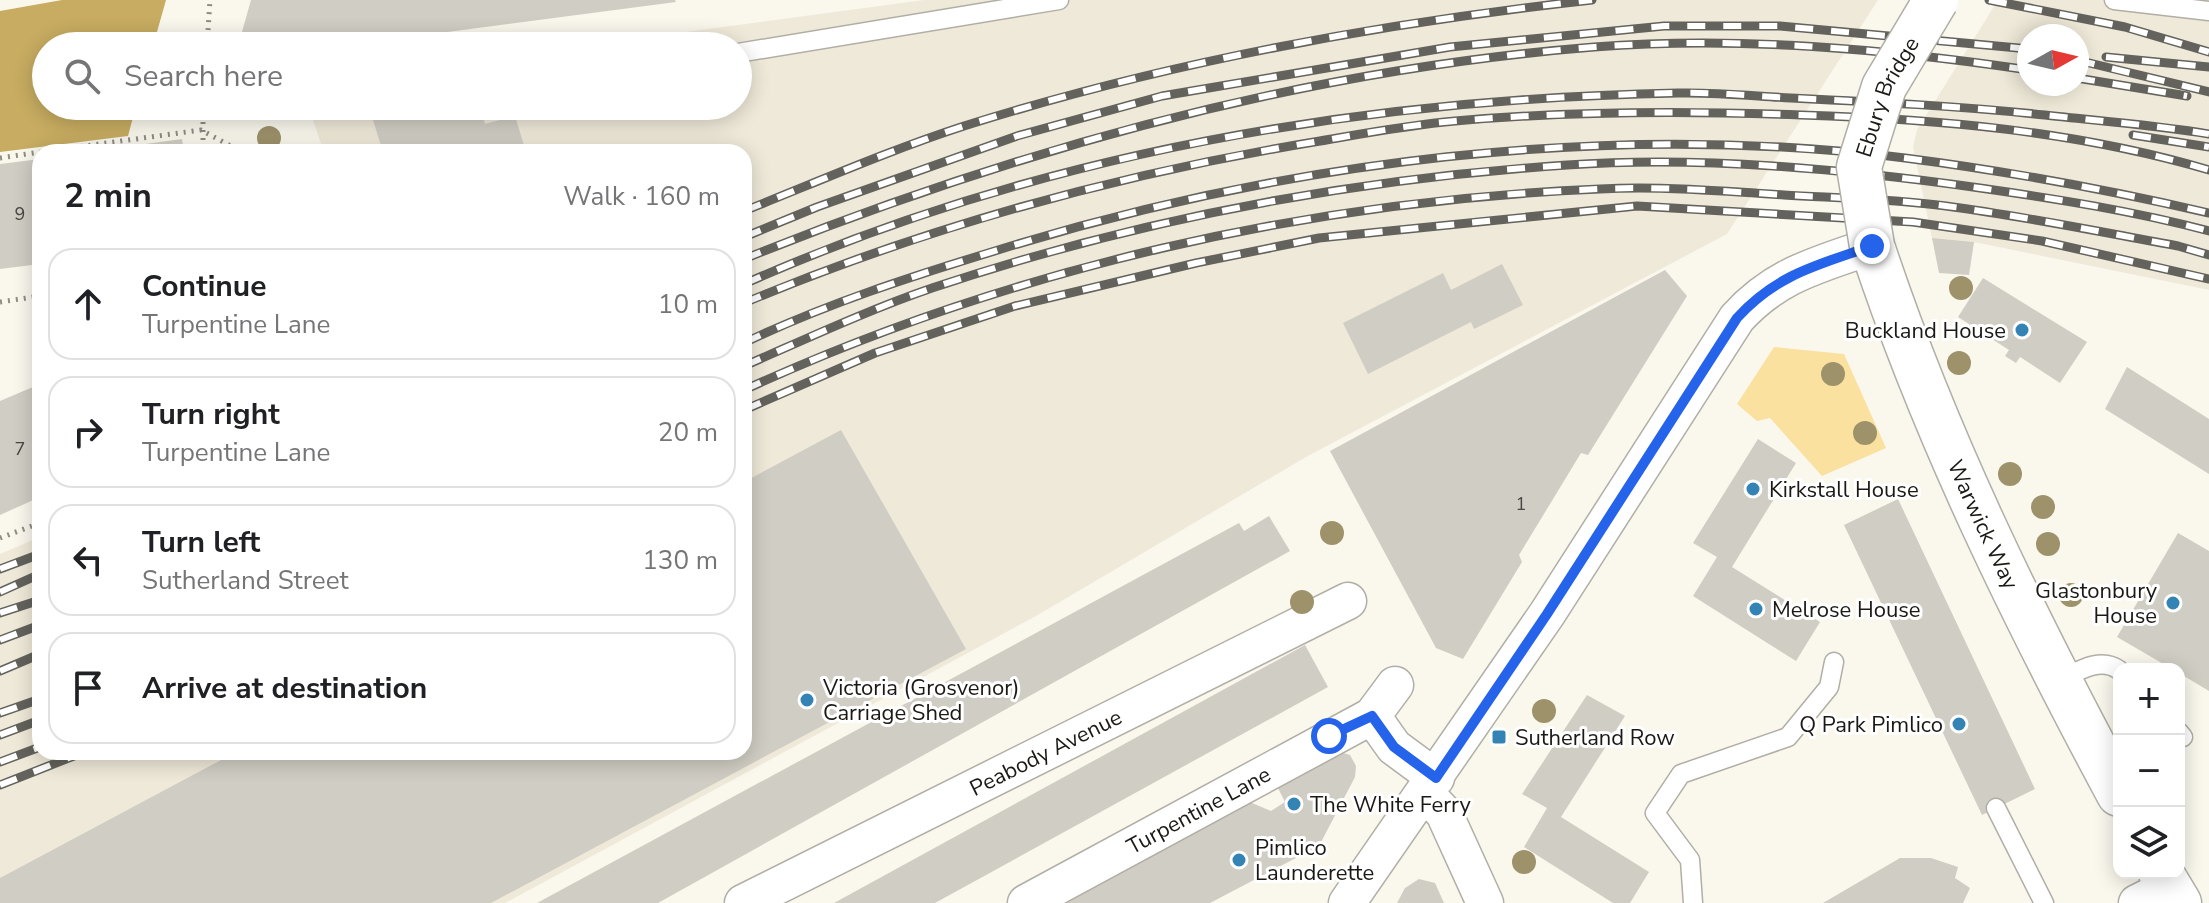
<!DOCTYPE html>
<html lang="en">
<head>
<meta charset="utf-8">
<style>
  body { margin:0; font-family:"Nunito Sans",sans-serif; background:#f6f6f6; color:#202124 }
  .controls { position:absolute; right:24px; bottom:24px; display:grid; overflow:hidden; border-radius:16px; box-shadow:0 4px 20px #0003 }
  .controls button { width:72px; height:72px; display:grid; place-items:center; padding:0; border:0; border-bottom:2px solid #e0e0e0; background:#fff; color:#202124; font:40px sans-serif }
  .compass { position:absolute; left:2017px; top:24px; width:72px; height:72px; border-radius:50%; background:#fff; box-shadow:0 4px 20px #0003; rotate:82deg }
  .stop { position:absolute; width:24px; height:24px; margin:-18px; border:6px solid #2563eb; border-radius:50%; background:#fff }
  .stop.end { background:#2563eb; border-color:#fff; box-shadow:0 2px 8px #0008 }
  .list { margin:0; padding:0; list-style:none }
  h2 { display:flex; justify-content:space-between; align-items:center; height:104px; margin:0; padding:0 32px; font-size:34px }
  h2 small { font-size:26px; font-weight:400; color:#757577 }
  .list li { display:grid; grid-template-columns:52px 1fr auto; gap:24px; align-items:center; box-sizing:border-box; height:112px; margin:0 16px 16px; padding:0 16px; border:2px solid #e0e0e0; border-radius:24px }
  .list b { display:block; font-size:30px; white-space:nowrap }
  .list p { margin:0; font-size:26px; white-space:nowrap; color:#757577 }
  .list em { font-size:26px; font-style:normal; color:#757577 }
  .icon { flex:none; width:44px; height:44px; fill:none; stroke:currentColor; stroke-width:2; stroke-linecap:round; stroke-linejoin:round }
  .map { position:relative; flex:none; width:2209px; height:903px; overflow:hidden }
  .search { position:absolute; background:#fff; box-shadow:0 4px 20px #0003; left:32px; top:32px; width:720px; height:88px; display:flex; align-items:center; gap:20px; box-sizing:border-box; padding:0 28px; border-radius:44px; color:#757577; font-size:30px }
  .panel { position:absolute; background:#fff; box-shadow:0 4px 20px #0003; left:32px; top:144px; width:720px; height:616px; border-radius:24px }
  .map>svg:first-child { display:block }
</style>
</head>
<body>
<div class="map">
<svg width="2209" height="903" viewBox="0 0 2209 903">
  <rect width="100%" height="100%" fill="#faf7ed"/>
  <g fill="#efe9d9" fill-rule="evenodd">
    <polygon points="924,0 1878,0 1727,234 1306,457 1036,616 505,903 0,903 0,554 40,537 40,752 744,752 744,152 324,152 308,106 738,106 738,46 581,46"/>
    <path d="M1998,0h211v290l-235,-48 -42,-4 -19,-91 4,-17zM2029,36h48v48h-48z"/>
  </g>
  <polygon fill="#fae1a0" points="1774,347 1844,354 1886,448 1822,476 1770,418 1757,421 1737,404"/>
  <polygon fill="#c7ac61" points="62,0 166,0 153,46 46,46 46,106 136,106 128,136 0,152 0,11"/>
  <g fill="#d0cdc4">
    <polygon points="251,0 675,0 676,2 341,46 238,46"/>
    <polygon points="416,106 480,106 485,124 515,116 526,152 383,152 373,120"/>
    <polygon points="182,139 184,152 103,152 102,150"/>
    <polygon points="40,159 40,264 0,269 0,164"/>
    <polygon points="1932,238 1974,242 1969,275 1939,273"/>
    <polygon points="1502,264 1523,305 1474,329 1471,322 1368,374 1343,323 1443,273 1451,290"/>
    <polygon points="1665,270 1687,296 1588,455 1581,453 1519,555 1522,562 1463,659 1436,648 1330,451"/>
    <polygon points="1983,278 2087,342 2060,383 2020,357 2016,363 2005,356 2009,350 1958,317"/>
    <polygon points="2127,367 2209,419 2209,474 2105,409"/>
    <polygon points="40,384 40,497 0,515 0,401"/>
    <polygon points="841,430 966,649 491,903 0,903 0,878 236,752 744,752 744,482"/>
    <polygon points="1758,439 1796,463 1732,567 1820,622 1796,661 1693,596 1717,557 1693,543"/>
    <polygon points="1898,499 2035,789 1982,815 1844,525"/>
    <polygon points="1269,516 1290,551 658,903 537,903 1239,523 1244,531"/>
    <polygon points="2178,533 2209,551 2209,691 2179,673 2179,669 2172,669 2117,637"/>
    <polygon points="1305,645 1328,687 935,903 834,903"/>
    <polygon points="1587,695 1625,716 1561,817 1649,872 1630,903 1613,903 1524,847 1547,808 1522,794"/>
    <polygon points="1340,752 1350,755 1356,766 1355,777 1319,846 1210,903 1049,903 1240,798 1271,811 1285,802 1276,784"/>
    <polygon points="1900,858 1931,858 1958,867 1955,878 1970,888 1963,903 1823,903"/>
    <polygon points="1419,879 1435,883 1444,903 1397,903 1405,888"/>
  </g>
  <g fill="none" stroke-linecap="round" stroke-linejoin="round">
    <defs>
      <g id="service">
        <polyline points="2114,0 2209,11"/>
        <polyline points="738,53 1059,0"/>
        <path d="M2058,681c19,-9 42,-25 61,-11"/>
        <polyline points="2179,732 2183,737"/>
        <polyline points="1996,808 2044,903"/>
        <polyline points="1693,903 1690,860 1655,813 1681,774 1788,737 1829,687 1834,662"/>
      </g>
      <g id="minor">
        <polyline points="1372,716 1394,747 1436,778"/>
        <polyline points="1425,793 1444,813 1485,903"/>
        <path id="s1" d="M743,903l605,-302"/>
        <path id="s2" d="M1026,903l346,-187 23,-31"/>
        <path d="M1347,903l200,-289 190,-296c40,-44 81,-53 135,-72"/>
        <polyline points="2137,903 2169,887"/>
      </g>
      <g id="tertiary">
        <path id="s3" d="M1872,246c63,191 152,371 247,548"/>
        <polyline points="2161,873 2179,903"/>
      </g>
    </defs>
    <use href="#service" stroke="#b1aea5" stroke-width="21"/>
    <use href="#minor" stroke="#b1aea5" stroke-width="39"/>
    <use href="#tertiary" stroke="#b1aea5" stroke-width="47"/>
    <g stroke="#8e8c85" stroke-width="5" stroke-dasharray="2 6" stroke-linecap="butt">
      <polyline points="207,46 210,0"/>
      <polyline points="203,106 203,152"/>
      <polyline points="41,152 201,130 242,152"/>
      <polyline points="0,158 40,152"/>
      <polyline points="0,302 40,296"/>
      <polyline points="0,538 40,523"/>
    </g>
    <use href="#service" stroke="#fff" stroke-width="18"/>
    <use href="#minor" stroke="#fff" stroke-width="36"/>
    <use href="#tertiary" stroke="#fff" stroke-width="44"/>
    <defs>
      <g id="rail">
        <polyline points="1989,0 2125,27 2209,52"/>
        <polyline points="2106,57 2209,67"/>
        <polyline points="2077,60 2209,92"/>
        <polyline points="2077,78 2187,96"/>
        <polyline points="2133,135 2209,147"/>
        <path d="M744,211c73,-29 146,-61 220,-85 203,-64 417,-103 628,-126"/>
        <polyline points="744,237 817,207 1017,136 1162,96 1450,47 1664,26 1780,26 2029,49"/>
        <path d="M744,259c271,-109 558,-189 850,-212 145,-11 292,2 435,23"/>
        <path d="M744,284c293,-130 615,-185 934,-191 38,-1 75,3 113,5 85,4 169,8 254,17 55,6 110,10 164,19"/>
        <path d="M744,303c182,-76 376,-129 570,-161 47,-8 94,-17 141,-21 115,-10 230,-10 346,-6 137,4 276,16 408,55"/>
        <path d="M744,343c81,-39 169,-67 254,-93 288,-89 607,-129 907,-92 102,13 204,32 304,55"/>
        <path d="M744,366c62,-27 124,-56 188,-78 204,-68 420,-109 635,-123 136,-9 277,4 413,23 77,11 154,23 229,43"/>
        <path d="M744,390c266,-122 563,-189 856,-201 61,-3 123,2 184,6 53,3 108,4 162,11 77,10 155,26 232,40l31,9"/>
        <polyline points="744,410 875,353 1015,306 1196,263 1319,238 1637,206 1913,222 2042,241 2209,279"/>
        <polyline points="0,569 40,554"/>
        <polyline points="0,592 40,574"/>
        <polyline points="0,613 40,600"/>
        <polyline points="0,640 40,625"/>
        <polyline points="0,671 40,654"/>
        <polyline points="0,713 40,699"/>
        <polyline points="0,735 40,720"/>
        <polyline points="0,762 40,747"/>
        <polyline points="0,785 84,752"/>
      </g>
    </defs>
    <use href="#rail" stroke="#63625c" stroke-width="9"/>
    <use href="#rail" stroke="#fff" stroke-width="6" stroke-dasharray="18" stroke-linecap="butt"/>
    <defs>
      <g id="tertiary-bridge">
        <path id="s4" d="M1872,246l-13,-79 25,-80 52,-87"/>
      </g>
    </defs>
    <use href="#tertiary-bridge" stroke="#b1aea5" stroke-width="47" stroke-linecap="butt"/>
    <use href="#tertiary-bridge" stroke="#fff" stroke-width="44"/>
  </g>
  <g fill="#9e926b">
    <circle cx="269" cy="138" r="12"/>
    <circle cx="1961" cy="288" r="12"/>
    <circle cx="1959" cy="363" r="12"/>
    <circle cx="1833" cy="374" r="12"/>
    <circle cx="1865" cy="433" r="12"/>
    <circle cx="2010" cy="474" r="12"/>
    <circle cx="2043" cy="507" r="12"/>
    <circle cx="1332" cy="533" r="12"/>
    <circle cx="2048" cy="544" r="12"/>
    <circle cx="2071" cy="595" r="12"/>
    <circle cx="1302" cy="602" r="12"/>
    <circle cx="1544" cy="711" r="12"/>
    <circle cx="1524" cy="862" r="12"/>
  </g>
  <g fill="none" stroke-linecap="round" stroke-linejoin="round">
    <path stroke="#2563eb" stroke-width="10" d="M1329,736l43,-20 22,31 42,31 111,-164 190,-296c40,-44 81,-53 135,-72"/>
  </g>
  <g fill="#3483b5" stroke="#fff" stroke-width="3">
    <circle cx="2022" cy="330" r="8"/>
    <circle cx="1753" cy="489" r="8"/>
    <circle cx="2173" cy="603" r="8"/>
    <circle cx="1756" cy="609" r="8"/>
    <circle cx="807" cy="700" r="8"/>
    <circle cx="1959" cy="724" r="8"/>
    <rect x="1491" y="729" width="16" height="16" rx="4"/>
    <circle cx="1294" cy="804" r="8"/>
    <circle cx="1239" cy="860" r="8"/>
  </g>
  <g text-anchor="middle" stroke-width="6" stroke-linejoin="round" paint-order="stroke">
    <g font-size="18" fill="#484642">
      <text x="20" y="220">9</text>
      <text x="20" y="455">7</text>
      <text x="1521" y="510">1</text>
    </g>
    <g font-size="22" fill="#1a1916" stroke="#fff">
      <text dy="8" stroke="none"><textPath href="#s4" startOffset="156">Ebury Bridge</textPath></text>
      <text dy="8" stroke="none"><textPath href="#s3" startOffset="300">Warwick Way</textPath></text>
      <text dy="8" stroke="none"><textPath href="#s1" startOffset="338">Peabody Avenue</textPath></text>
      <text dy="8" stroke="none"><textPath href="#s2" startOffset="196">Turpentine Lane</textPath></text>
    </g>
    <g font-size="22" fill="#1a1916" stroke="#fff" text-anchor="start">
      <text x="2006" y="338" text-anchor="end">Buckland House</text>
      <text x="1769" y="497">Kirkstall House</text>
      <text x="2157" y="598" text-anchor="end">Glastonbury<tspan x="2157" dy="25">House</tspan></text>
      <text x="1772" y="617">Melrose House</text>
      <text x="823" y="695">Victoria (Grosvenor)<tspan x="823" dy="25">Carriage Shed</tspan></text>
      <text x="1943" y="732" text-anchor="end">Q Park Pimlico</text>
      <text x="1515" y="745">Sutherland Row</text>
      <text x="1310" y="812">The White Ferry</text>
      <text x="1255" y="855">Pimlico<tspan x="1255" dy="25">Launderette</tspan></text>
    </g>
  </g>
</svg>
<div class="controls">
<button>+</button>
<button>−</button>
<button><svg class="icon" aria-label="layers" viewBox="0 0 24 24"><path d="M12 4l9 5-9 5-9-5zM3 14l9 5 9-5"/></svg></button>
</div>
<svg class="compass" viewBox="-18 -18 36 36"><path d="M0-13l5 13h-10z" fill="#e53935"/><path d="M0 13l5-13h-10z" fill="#757577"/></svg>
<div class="stop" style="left:1329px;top:736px"></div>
<div class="stop end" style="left:1872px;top:246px"></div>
<div class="search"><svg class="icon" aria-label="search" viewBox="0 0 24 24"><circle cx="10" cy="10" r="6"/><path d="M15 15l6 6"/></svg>Search here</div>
<section class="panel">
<h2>2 min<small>Walk · 160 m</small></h2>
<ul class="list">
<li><svg class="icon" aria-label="ahead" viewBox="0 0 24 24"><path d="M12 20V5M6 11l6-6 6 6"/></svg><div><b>Continue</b><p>Turpentine Lane</p></div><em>10 m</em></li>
<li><svg class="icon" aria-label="right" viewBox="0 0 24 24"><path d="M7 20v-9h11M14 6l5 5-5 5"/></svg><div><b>Turn right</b><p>Turpentine Lane</p></div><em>20 m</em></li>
<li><svg class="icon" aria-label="left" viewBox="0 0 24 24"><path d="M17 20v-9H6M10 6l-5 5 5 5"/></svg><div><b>Turn left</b><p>Sutherland Street</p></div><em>130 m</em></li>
<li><svg class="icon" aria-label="arrive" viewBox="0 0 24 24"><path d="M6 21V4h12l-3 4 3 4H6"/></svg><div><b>Arrive at destination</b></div></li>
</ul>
</section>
</div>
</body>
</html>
